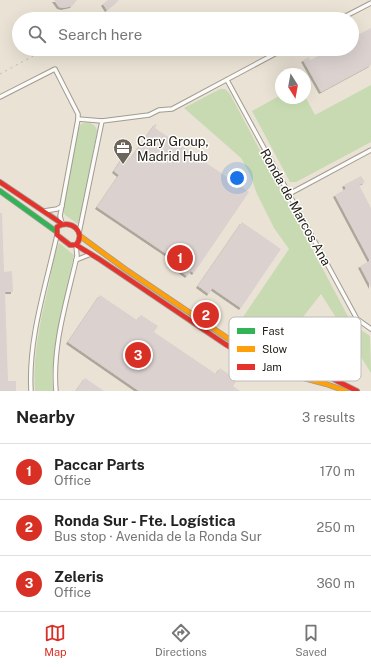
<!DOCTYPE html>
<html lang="en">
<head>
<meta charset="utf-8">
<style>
  body { margin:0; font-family:"Public Sans",sans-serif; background:#f6f6f6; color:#222 }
  .compass { position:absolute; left:275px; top:68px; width:36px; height:36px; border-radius:50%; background:#fff; box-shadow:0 4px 16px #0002; rotate:169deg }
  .you { position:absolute; left:237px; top:178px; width:14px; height:14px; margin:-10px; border:3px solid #fff; border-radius:50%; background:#1a73e8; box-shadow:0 0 0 6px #1a73e833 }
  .badge { display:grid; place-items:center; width:26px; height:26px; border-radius:50%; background:#d93025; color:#fff; font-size:13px; font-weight:700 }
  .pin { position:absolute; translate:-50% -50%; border:2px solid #fff; box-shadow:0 1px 4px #0006 }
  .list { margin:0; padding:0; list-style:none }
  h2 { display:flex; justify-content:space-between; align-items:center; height:52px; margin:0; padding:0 16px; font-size:17px }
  h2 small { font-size:13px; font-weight:400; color:#767676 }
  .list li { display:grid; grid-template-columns:26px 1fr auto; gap:12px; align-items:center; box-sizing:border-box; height:56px; padding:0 16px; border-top:1px solid #e0e0e0 }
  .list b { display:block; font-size:15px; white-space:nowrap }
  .list p { margin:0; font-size:13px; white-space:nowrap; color:#767676 }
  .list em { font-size:13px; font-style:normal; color:#767676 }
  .icon { flex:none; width:22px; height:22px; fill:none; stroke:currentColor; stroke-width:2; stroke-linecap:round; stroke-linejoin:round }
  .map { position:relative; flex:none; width:371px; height:391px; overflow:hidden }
  .search { position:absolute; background:#fff; box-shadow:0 4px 16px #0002; left:12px; right:12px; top:12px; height:44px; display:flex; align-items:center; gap:10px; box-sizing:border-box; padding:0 14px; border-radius:22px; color:#767676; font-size:15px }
  .sheet { height:220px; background:#fff }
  nav { display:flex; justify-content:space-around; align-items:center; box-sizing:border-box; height:56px; border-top:1px solid #e0e0e0; background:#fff; font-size:11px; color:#767676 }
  nav a { display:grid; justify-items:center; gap:2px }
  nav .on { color:#d93025 }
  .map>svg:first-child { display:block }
</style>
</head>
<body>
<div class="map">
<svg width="371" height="391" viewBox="0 0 371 391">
  <defs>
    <filter id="shadow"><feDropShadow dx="-2" dy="2" stdDeviation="0" flood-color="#0004"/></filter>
  </defs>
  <rect width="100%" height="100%" fill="#eae3d5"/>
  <g fill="#c7dab1">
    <polygon points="371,85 371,142 296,182 290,182 252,111 281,95 281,98 305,98 305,96 315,115"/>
    <polygon points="220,89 225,89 230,94 352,324 370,336 371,373 321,294 278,349 266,346 237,326 289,249 274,228 257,194 250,174 241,158 184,108"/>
    <path d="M84,123c7,-1 12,2 13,8l-14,76 -5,17 -13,-9 -2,-4 15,-82 3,-5z"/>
    <path d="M59,243l15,12 -19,94 -3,28 1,14h-18c-3,-38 7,-76 15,-112 2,-12 4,-26 9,-36z"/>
  </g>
  <g fill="#dbd2d0" filter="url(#shadow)">
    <polygon points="54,0 77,0 72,6 63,8 59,7"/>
    <polygon points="108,0 119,0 107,10 103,4"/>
    <polygon points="371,28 371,65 321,92 303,60 309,57 310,60 332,49 352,49 352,38"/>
    <polygon points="155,124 157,125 155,128 249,192 194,273 191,271 187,276 179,270 183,265 97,207 119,175 114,171 125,154 131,158"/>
    <polygon points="361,176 365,182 359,185 371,208 371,287 360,266 370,261 335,195 346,189 344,185"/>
    <polygon points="0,213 2,213 4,272 12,271 13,292 5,292 8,381 16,381 16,391 0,391"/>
    <polygon points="242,222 281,249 241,308 212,288 209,294 198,286"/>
    <polygon points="100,295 137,320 141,315 158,326 154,332 216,374 220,368 237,380 233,386 240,391 139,391 68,342"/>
    <polygon points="355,353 362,364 360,364 361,366 357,369 356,367 355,368 349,357"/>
    <polygon points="85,378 104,391 76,391"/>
  </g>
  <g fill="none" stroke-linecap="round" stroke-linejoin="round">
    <defs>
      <g id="street">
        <polyline points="340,19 371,3"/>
        <polyline points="227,80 357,319 371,329"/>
        <polyline points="0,97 55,69 78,114 78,119 60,216 62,223"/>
        <polyline points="78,119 102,121 79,233"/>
        <polyline points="102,121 149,115 159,110 172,109 284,49"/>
        <polyline points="289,194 371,150"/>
        <polyline points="44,211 57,209 62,206"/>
        <polyline points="76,260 91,254"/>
        <path d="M31,391c-3,-53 15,-105 26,-156"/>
        <path d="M56,391c-4,-45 11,-91 21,-135l-1,-11"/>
      </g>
      <polyline id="fast" points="0,191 57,232"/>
      <g id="slow">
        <polyline points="80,236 125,269 260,360 299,370"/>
        <polyline points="274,370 326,384 346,391"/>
      </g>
      <g id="jam">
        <polyline points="0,182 61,223"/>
        <path d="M76,245c11,-13 -6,-27 -19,-18v8l13,10h6l23,14 126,85 33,20 16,6"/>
        <polyline points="299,370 329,377 357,391"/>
      </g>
    </defs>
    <use href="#street" stroke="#a19c91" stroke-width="5.5"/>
    <use href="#fast" stroke="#a19c91" stroke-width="6"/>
    <use href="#slow" stroke="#a19c91" stroke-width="6"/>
    <use href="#jam" stroke="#a19c91" stroke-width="6"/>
    <use href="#street" stroke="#fcfbf9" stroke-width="3.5"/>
    <use href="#fast" stroke="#30b455" stroke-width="4.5"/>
    <use href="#slow" stroke="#ff9f0a" stroke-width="4.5"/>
    <use href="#jam" stroke="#e5322d" stroke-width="4.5"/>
    <polyline stroke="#bcbab7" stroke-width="1" stroke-dasharray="2 4" stroke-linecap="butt" points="0,74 46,49"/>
  </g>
  <defs>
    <symbol id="office-pin" viewBox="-11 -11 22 30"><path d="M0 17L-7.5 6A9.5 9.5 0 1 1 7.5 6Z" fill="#6b655a" stroke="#fff"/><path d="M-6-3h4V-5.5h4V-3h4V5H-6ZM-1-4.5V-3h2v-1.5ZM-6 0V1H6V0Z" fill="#fff"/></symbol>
  </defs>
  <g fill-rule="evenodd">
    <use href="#office-pin" x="112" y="137" width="22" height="30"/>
  </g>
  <g text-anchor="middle" stroke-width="3" stroke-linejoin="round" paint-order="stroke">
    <g font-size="13" fill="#262118" stroke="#fff" text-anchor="start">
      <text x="137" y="146">Cary Group,<tspan x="137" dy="15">Madrid Hub</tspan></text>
    </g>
    <g font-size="13" fill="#262118" stroke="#fff">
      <text transform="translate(296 207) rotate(61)" y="5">Ronda de Marcos Ana</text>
    </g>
  </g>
  <rect x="229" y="317" width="132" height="64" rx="6" fill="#fff" stroke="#bebcba" stroke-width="1"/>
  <rect x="237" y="328" width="18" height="6" fill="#30b455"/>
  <rect x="237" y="346" width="18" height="6" fill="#ff9f0a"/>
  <rect x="237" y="364" width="18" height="6" fill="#e5322d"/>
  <g font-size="11" fill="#262118">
    <text x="262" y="335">Fast</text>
    <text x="262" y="353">Slow</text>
    <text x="262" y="371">Jam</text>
  </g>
</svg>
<svg class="compass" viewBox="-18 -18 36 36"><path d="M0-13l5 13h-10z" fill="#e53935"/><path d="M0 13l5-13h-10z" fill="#767676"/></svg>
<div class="you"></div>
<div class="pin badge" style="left:180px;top:258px">1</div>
<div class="pin badge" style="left:206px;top:315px">2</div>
<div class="pin badge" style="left:138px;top:355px">3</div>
<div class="search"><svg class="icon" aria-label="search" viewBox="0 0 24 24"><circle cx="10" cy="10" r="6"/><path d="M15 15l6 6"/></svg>Search here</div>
</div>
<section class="sheet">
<h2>Nearby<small>3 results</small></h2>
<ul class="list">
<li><span class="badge">1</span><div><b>Paccar Parts</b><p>Office</p></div><em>170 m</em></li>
<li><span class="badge">2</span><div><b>Ronda Sur - Fte. Logística</b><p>Bus stop · Avenida de la Ronda Sur</p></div><em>250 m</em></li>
<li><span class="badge">3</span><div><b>Zeleris</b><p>Office</p></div><em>360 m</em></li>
</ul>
</section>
<nav>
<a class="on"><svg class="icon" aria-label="map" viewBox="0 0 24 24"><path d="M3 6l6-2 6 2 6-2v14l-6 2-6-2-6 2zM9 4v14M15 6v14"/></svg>Map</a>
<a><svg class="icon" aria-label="directions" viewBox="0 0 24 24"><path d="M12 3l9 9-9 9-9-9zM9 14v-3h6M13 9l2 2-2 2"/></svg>Directions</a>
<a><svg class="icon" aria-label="saved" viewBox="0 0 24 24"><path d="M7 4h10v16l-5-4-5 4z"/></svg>Saved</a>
</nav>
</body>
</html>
